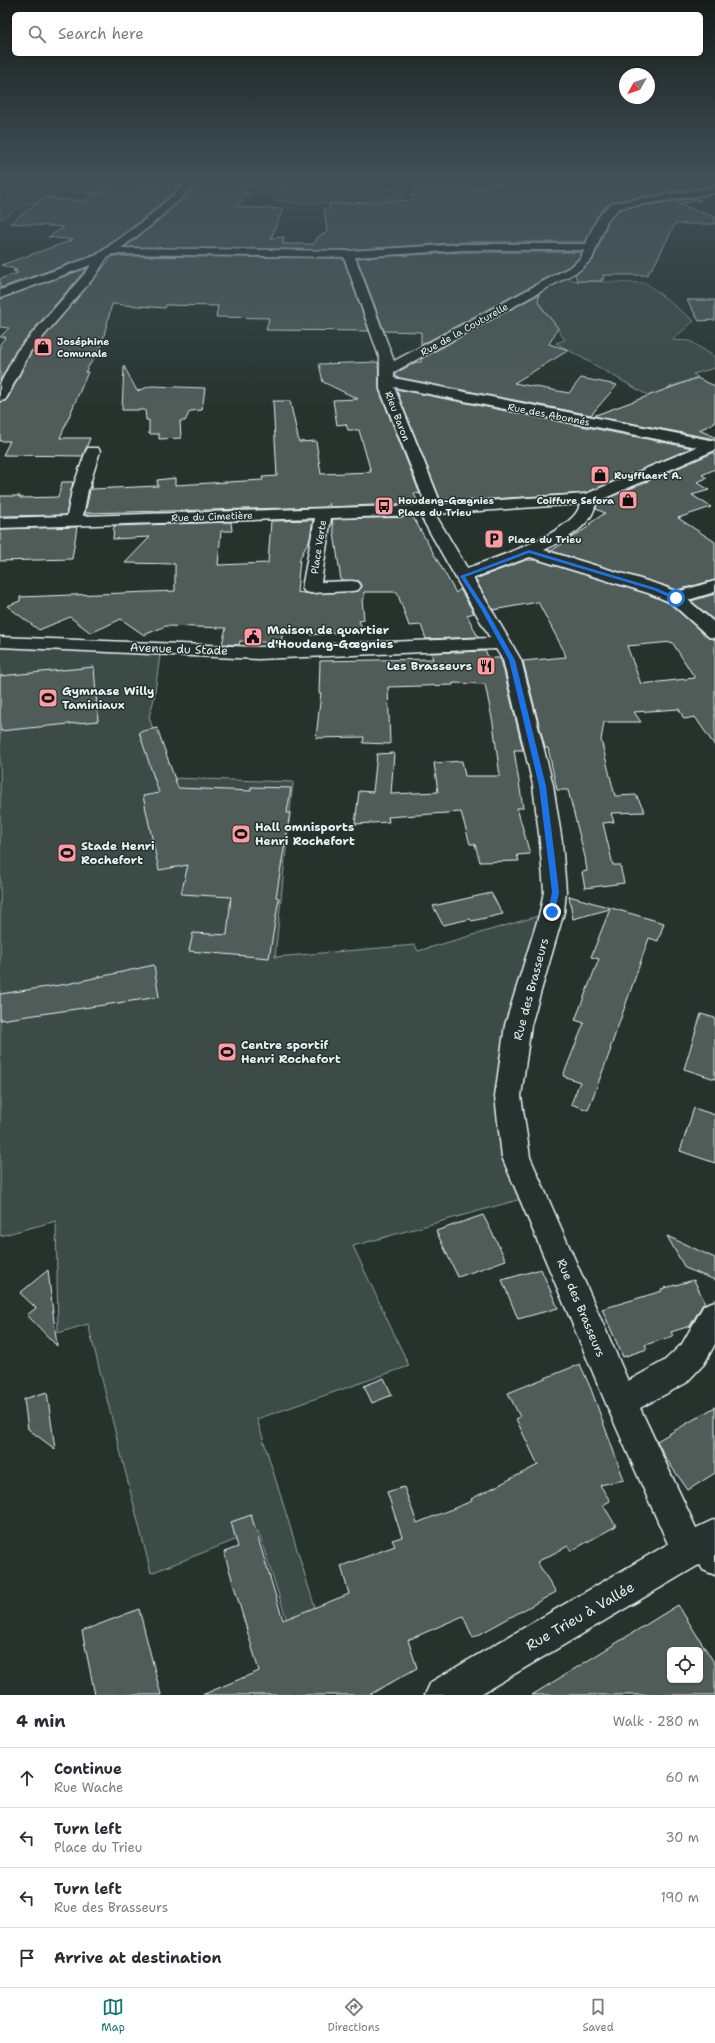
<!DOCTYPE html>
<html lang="en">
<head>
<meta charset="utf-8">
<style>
  body { margin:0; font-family:"Shantell Sans",sans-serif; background:#f7f7f7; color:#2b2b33 }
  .controls { position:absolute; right:12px; bottom:12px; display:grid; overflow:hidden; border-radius:6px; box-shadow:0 1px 3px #0004 }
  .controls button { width:36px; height:36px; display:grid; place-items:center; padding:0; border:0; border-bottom:1px solid #e1e1e2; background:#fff; color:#2b2b33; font:20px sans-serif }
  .compass { position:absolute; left:619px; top:68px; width:36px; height:36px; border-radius:50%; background:#fff; box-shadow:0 1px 3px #0004; rotate:230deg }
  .stop { position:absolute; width:12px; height:12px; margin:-9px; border:3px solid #1a73e8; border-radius:50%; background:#fff }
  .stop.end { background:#1a73e8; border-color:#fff; box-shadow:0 1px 4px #0008 }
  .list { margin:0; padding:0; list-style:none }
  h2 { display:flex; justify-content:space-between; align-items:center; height:52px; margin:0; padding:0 16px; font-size:17px }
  h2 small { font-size:13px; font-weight:400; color:#7c7c81 }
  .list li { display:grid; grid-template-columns:26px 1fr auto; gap:12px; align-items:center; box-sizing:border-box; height:60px; padding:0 16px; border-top:1px solid #e1e1e2 }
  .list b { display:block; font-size:15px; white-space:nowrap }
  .list p { margin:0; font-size:13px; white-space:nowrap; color:#7c7c81 }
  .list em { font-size:13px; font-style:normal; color:#7c7c81 }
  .icon { flex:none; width:22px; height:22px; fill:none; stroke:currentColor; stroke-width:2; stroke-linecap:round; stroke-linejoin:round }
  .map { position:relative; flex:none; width:715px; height:1695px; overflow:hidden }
  .search { position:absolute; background:#fff; box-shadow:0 1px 3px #0004; left:12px; right:12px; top:12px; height:44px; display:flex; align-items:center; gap:10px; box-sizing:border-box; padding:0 14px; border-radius:6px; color:#7c7c81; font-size:15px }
  .sheet { height:292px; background:#fff }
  nav { display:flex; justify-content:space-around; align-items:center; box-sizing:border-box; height:56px; border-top:1px solid #e1e1e2; background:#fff; font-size:11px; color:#7c7c81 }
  nav a { display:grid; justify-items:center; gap:2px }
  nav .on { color:#0f766e }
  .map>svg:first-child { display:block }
</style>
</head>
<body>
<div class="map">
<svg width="715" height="1695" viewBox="0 0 715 1695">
  <rect width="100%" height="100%" fill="#26332d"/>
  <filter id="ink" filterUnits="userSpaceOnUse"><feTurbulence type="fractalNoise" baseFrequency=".025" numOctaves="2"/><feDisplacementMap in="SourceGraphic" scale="8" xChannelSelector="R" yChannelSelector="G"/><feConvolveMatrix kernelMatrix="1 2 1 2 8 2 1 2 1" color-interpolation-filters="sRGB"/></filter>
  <g filter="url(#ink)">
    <g fill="#3e4b47" stroke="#939ea0">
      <polygon points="0,176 121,176 106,193 58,191 52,198 46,197 38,203 26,203 0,220"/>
      <path d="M290,180h69l9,2 1,5c13,4 26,2 38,7l-3,3 -28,3 -2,6 -32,-3 -43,1 -24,-4 -1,-3 8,-5 3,-10z"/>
      <polygon points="560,277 577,281 646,283 694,321 672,340 690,341 715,357 715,368 693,374 698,377 667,388 678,393 656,400 556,343 565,340 540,304 523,297"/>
      <polygon points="0,642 161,648 154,699 149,717 169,778 293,782 275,957 415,945 418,951 552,912 508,1096 532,1196 353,1246 409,1366 257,1419 327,1647 311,1695 258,1531 151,1573 88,1324 58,1333 56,1221 0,1236"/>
    </g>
    <g fill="#505c59" stroke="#e8f1f8" fill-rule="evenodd">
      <polygon points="163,176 192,176 141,221 96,254 0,288 0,279 18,273 13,271 17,270 1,265 73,240 48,237 64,227 10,223 44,198 85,201 91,194 100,193 109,182 155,184"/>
      <polygon points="207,176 260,176 243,193 249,193 236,207 283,209 271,238 284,237 283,244 314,244 318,237 327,232 324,209 330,209 329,204 413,200 411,195 416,195 414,187 440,189 492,186 490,184 516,182 517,176 715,176 715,186 612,202 598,215 585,242 464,242 348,250 125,247 151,227"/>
      <polygon points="695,198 701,200 678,204 715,217 715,224 675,224 656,262 647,275 603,275 604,279 601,279 602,281 577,281 575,274 593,260 608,222 620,209"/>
      <polygon points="464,252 582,252 580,257 571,265 421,345 421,332 384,331 357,258"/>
      <polygon points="113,256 343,258 369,331 266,330 269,318 216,317 218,306 166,305 165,308 112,304 101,347 85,372 88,372 60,438 90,438 83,456 3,455 10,441 0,441 0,402 5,401 8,398 31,353"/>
      <polygon points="87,268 16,350 0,381 0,344 6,337 0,337 9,328 0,327 0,299"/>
      <polygon points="539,294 538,303 558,328 549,344 569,350 514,383 569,393 581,378 617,385 591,415 396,377 396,373 416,362 421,362 421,359"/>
      <polygon points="687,300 715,300 715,320 699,321"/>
      <polygon points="378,362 379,390 420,494 414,493 418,503 330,507 329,503 327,507 85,513 92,481 92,489 158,486 157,480 175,478 175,485 263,480 262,477 277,476 273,401 290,401 299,442 316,441 321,474 371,472 359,430 348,430 346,424 337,425 333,400 358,399 323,382 319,364"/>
      <polygon points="124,366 137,391 151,386 205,388 202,410 190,411 185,421 180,421 181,438 159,439 159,434 149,434 149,420 146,420 145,410 122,410"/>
      <polygon points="697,378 715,386 715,423 699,430 715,437 715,439 593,416"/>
      <polygon points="396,389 692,448 586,493 445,502 441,501"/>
      <polygon points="715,452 715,469 702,475 707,478 697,482 709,490 692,495 711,507 678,518 715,542 715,580 677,590 660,584 551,551 591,525 589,524 605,513 596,509 597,503"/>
      <polygon points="62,482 73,482 66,515 0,516 0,496 20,496 20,498 58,497"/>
      <polygon points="413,517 456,593 460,589 474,613 467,615 478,637 426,639 421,625 409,626 397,592 364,592 364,599 362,599 364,620 359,621 363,630 311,635 310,631 283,631 281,643 240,641 239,645 222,644 226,628 166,626 144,635 121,619 91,633 70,617 39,630 7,606 20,601 20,597 175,591 175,564 125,563 150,537 113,539 114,526 231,522 232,531 221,531 218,565 268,563 271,521 313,520 310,539 300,558 297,592 311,594 358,591 362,586 359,581 341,580 332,519"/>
      <polygon points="77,527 72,559 0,561 0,529"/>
      <path d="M526,560h10l112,34 21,9 39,35 7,1v107l-20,-29 -11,2 -5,-10 -45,3 7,10h-37l-3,18 14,56 21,-1 9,17 -34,1 3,9 -11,1 10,42h7l4,18 -39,5 -3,-16 5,-1 -2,-14 -17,-67h-11l-9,-42h-3l-22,-87 43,-4 -2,-6 -26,-49 -45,8 -18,-31zM672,642l23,36 -54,6 -14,-38z"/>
      <polygon points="715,594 715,621 691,601"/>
      <polygon points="485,651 489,658 500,658 502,663 523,750 514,750 523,808 517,808 530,854 517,855 519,861 480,862 475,844 470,844 461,812 388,817 389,822 355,824 359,791 373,792 377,754 394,753 391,794 438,792 434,763 462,761 465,776 500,776 493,723 485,684 453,683 453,685 388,687 390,744 363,743 364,737 316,738 321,693 319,693 320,661 433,659 431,653"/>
      <polygon points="94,667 98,721 0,731 0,676"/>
      <polygon points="157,728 178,788 251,791 251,787 291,788 287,813 290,813 276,897 279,898 269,958 189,951 193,933 227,935 231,897 181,894 188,865 159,870 143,796 159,793 139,732"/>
      <polygon points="491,893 503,914 472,921 470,919 443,925 433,906"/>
      <polygon points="569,896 664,923 658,941 649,938 610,1049 611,1049 588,1110 571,1104 580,1082 563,1076 584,1023 575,1020 599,959 591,957 610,909 573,919"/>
      <polygon points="154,965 159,997 0,1020 0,994 67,984"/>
      <polygon points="701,1014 715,1018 715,1079 684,1069"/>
      <polygon points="694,1108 715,1115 715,1163 680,1151"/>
      <polygon points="483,1215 506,1260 458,1277 436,1231"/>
      <polygon points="667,1236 715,1258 715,1280 685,1268"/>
      <polygon points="541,1269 558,1308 518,1319 502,1280"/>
      <polygon points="48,1270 50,1288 57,1346 27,1315 36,1308 20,1293"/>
      <polygon points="694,1280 705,1303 703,1304 690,1326 671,1332 673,1336 645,1345 647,1349 623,1357 602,1309 662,1291 661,1289"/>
      <polygon points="580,1364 591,1389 624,1480 600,1485 610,1501 603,1505 616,1526 571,1551 568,1546 537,1562 556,1592 473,1638 463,1616 408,1640 417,1668 369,1695 202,1695 259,1671 224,1552 238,1547 231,1522 251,1515 283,1620 349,1594 341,1566 395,1546 392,1540 402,1537 387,1492 404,1487 417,1523 472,1501 471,1499 538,1465 516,1419 520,1417 508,1393"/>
      <polygon points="384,1378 392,1395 372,1403 364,1386"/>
      <polygon points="47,1392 55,1449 28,1429 24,1399"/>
      <polygon points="715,1407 715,1473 688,1490 666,1459 657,1441"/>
      <path d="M678,1605l37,59v31h-183zM670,1650h30v30h-30z"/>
      <polygon points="139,1609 161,1695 95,1695 82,1631"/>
    </g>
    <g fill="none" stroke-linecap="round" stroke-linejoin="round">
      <defs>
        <path id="minor" d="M195,176h11l-56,50 -29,22 227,3 116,-7h122c6,-16 12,-31 26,-41l103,-16v6l-96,15 -12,13 -15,38 -12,11 -186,102v6l321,63v9l-119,52c-3,24 -32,39 -52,48l116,35 17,7 38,-11v11l-27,8 27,23v15l-6,-1 -39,-35 -22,-9 -118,-36 -57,21 48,82 32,125 9,57 4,49 -2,21 -33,113 -10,71 9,61 98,224 36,-20 18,-17 22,-39 11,-4v43l-11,20 -18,19 -46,25 56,120 19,-9v56l-12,-5 -3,-5 -3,1 -218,129h-54l6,-13 237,-138 -58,-131 -108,-256 -7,-61 10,-71 35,-113 4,-21 -4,-49 -7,-57 -30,-125 -7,-11 -238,10 -258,-12v-10l258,10 232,-9 -70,-123 -89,3 -10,64 31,-1 6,1 3,4 -3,4 -6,1 -41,2 -6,-1 -3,-4 13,-70 -315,10v-10l67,-2 5,-26 14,-39 2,-3h10l2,3 -12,39 -5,26 343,-11 -46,-116v-30l-36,-102 -232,-3 -6,5 -10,16 -66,77 -23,45 -2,3 -5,1v-17l17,-33 70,-80 4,-6 -91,33v-8l97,-35 45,-33zM464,250h120l-3,8 -9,8 -178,95 -39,-104zM394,387l303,60 -111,47 -145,10zM580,504c-4,28 -88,55 -113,64l-32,-54z"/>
      </defs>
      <use href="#minor" stroke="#e8f1f8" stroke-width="3"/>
      <use href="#minor" fill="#26332d" fill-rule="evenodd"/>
    </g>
  </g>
  <linearGradient id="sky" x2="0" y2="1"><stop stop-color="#151c19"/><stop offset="0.43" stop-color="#415057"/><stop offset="1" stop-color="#415057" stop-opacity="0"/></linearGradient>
  <rect width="715" height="414" fill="url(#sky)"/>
  <polygon fill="#1a73e8" points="529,550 656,588 679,598 674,599 653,590 529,553 465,577 486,609 515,660 546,786 559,892 555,912 552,914 548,912 552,892 539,786 509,660 481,609 460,576"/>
  <defs>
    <symbol id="shop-square" viewBox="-11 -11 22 22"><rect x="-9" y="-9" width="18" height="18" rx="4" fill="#ff9aa2" stroke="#26332d"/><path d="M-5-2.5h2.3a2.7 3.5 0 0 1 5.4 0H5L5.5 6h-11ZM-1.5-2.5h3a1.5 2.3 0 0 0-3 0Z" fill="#111"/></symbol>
    <symbol id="bus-square" viewBox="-11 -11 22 22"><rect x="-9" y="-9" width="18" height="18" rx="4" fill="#ff9aa2" stroke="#26332d"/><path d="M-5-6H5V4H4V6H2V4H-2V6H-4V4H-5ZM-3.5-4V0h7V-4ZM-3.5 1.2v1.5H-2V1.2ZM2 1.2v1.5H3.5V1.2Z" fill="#111"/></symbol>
    <symbol id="parking-square" viewBox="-11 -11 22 22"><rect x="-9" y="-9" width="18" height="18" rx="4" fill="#ff9aa2" stroke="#26332d"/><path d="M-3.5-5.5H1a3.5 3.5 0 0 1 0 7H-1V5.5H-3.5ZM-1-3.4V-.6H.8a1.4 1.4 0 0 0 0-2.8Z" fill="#111"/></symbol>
    <symbol id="civic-square" viewBox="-11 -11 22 22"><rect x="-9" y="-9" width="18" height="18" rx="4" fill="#ff9aa2" stroke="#26332d"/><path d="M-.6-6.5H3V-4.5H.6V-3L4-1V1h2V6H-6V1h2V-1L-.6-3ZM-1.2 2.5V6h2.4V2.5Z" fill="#111"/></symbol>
    <symbol id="restaurant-square" viewBox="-11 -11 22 22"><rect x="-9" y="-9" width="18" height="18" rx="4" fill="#ff9aa2" stroke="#26332d"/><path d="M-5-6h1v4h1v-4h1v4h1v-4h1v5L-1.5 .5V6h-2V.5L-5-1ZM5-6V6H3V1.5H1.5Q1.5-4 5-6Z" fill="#111"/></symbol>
    <symbol id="stadium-square" viewBox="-11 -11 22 22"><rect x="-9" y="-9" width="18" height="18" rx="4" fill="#ff9aa2" stroke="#26332d"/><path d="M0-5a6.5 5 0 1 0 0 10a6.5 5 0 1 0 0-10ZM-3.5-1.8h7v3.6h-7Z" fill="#111"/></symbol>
  </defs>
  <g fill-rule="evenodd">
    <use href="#shop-square" x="32" y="336" width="22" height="22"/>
    <use href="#shop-square" x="589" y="464" width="22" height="22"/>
    <use href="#shop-square" x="617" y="489" width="22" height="22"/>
    <use href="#bus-square" x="373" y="495" width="22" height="22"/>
    <use href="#parking-square" x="483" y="528" width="22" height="22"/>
    <use href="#civic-square" x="242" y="626" width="22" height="22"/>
    <use href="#restaurant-square" x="475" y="655" width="22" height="22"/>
    <use href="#stadium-square" x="37" y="687" width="22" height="22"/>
    <use href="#stadium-square" x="230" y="823" width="22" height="22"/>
    <use href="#stadium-square" x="56" y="842" width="22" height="22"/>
    <use href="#stadium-square" x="216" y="1041" width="22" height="22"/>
  </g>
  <g text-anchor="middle" stroke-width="3" stroke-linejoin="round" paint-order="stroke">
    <g font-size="10" fill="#e8f1f8" stroke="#26332d">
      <text transform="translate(464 329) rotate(-29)" y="4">Rue de la Couturelle</text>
      <text transform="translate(549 414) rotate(11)" y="4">Rue des Abonnés</text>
      <text transform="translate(398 416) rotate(69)" y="4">Rieu Baron</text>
      <text transform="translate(212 516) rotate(-2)" y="4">Rue du Cimetière</text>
      <text transform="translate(318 547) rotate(-81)" y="4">Place Verte</text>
    </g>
    <g font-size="10" font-weight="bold" fill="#e8f1f8" stroke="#26332d" text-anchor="start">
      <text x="57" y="345">Joséphine<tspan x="57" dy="12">Comunale</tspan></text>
      <text x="614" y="479">Ruyfflaert A.</text>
      <text x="398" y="504">Houdeng-Gœgnies<tspan x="398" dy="12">Place du Trieu</tspan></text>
      <text x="614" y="504" text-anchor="end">Coiffure Sefora</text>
      <text x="508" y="543">Place du Trieu</text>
    </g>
    <g font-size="12" font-weight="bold" fill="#e8f1f8" stroke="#26332d" text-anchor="start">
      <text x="267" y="634">Maison de quartier<tspan x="267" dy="14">d'Houdeng-Gœgnies</tspan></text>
      <text x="472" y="670" text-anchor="end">Les Brasseurs</text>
      <text x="62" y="695">Gymnase Willy<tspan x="62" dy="14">Taminiaux</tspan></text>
      <text x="255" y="831">Hall omnisports<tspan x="255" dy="14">Henri Rochefort</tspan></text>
      <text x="81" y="850">Stade Henri<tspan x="81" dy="14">Rochefort</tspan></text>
      <text x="241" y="1049">Centre sportif<tspan x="241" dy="14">Henri Rochefort</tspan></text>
    </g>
    <g font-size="12" fill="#e8f1f8" stroke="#26332d">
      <text transform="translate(179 649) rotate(2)" y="4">Avenue du Stade</text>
      <text transform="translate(531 989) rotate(-75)" y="4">Rue des Brasseurs</text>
      <text transform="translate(581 1308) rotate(67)" y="4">Rue des Brasseurs</text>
    </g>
    <g font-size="14" fill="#e8f1f8" stroke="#26332d">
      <text transform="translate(580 1616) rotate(-30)" y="5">Rue Trieu à Vallée</text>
    </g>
  </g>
</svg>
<div class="controls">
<button><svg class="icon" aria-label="locate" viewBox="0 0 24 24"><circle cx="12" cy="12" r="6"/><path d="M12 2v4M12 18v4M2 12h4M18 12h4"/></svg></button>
</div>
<svg class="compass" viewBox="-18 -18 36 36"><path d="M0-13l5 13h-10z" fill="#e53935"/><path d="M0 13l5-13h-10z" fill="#7c7c81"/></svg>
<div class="stop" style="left:676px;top:598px"></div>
<div class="stop end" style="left:552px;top:912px"></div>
<div class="search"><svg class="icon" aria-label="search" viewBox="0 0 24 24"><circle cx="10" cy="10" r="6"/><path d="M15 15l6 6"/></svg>Search here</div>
</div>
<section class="sheet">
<h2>4 min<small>Walk · 280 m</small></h2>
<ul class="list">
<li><svg class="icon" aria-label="ahead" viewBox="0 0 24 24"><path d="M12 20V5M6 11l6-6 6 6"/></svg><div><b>Continue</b><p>Rue Wache</p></div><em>60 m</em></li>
<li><svg class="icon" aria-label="left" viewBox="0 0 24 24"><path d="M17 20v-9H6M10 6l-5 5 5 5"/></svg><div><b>Turn left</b><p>Place du Trieu</p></div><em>30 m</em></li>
<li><svg class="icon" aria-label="left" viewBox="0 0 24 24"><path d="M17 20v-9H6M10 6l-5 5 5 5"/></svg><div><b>Turn left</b><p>Rue des Brasseurs</p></div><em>190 m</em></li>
<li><svg class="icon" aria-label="arrive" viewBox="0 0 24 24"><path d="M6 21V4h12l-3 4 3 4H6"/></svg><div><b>Arrive at destination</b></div></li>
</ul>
</section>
<nav>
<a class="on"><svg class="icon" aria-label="map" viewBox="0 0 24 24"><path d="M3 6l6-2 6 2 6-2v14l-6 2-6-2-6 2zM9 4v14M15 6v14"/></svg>Map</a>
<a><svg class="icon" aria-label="directions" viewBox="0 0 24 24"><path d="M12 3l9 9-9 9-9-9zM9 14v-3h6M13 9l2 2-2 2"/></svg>Directions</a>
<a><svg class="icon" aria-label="saved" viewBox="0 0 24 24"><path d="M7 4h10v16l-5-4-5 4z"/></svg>Saved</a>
</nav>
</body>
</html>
